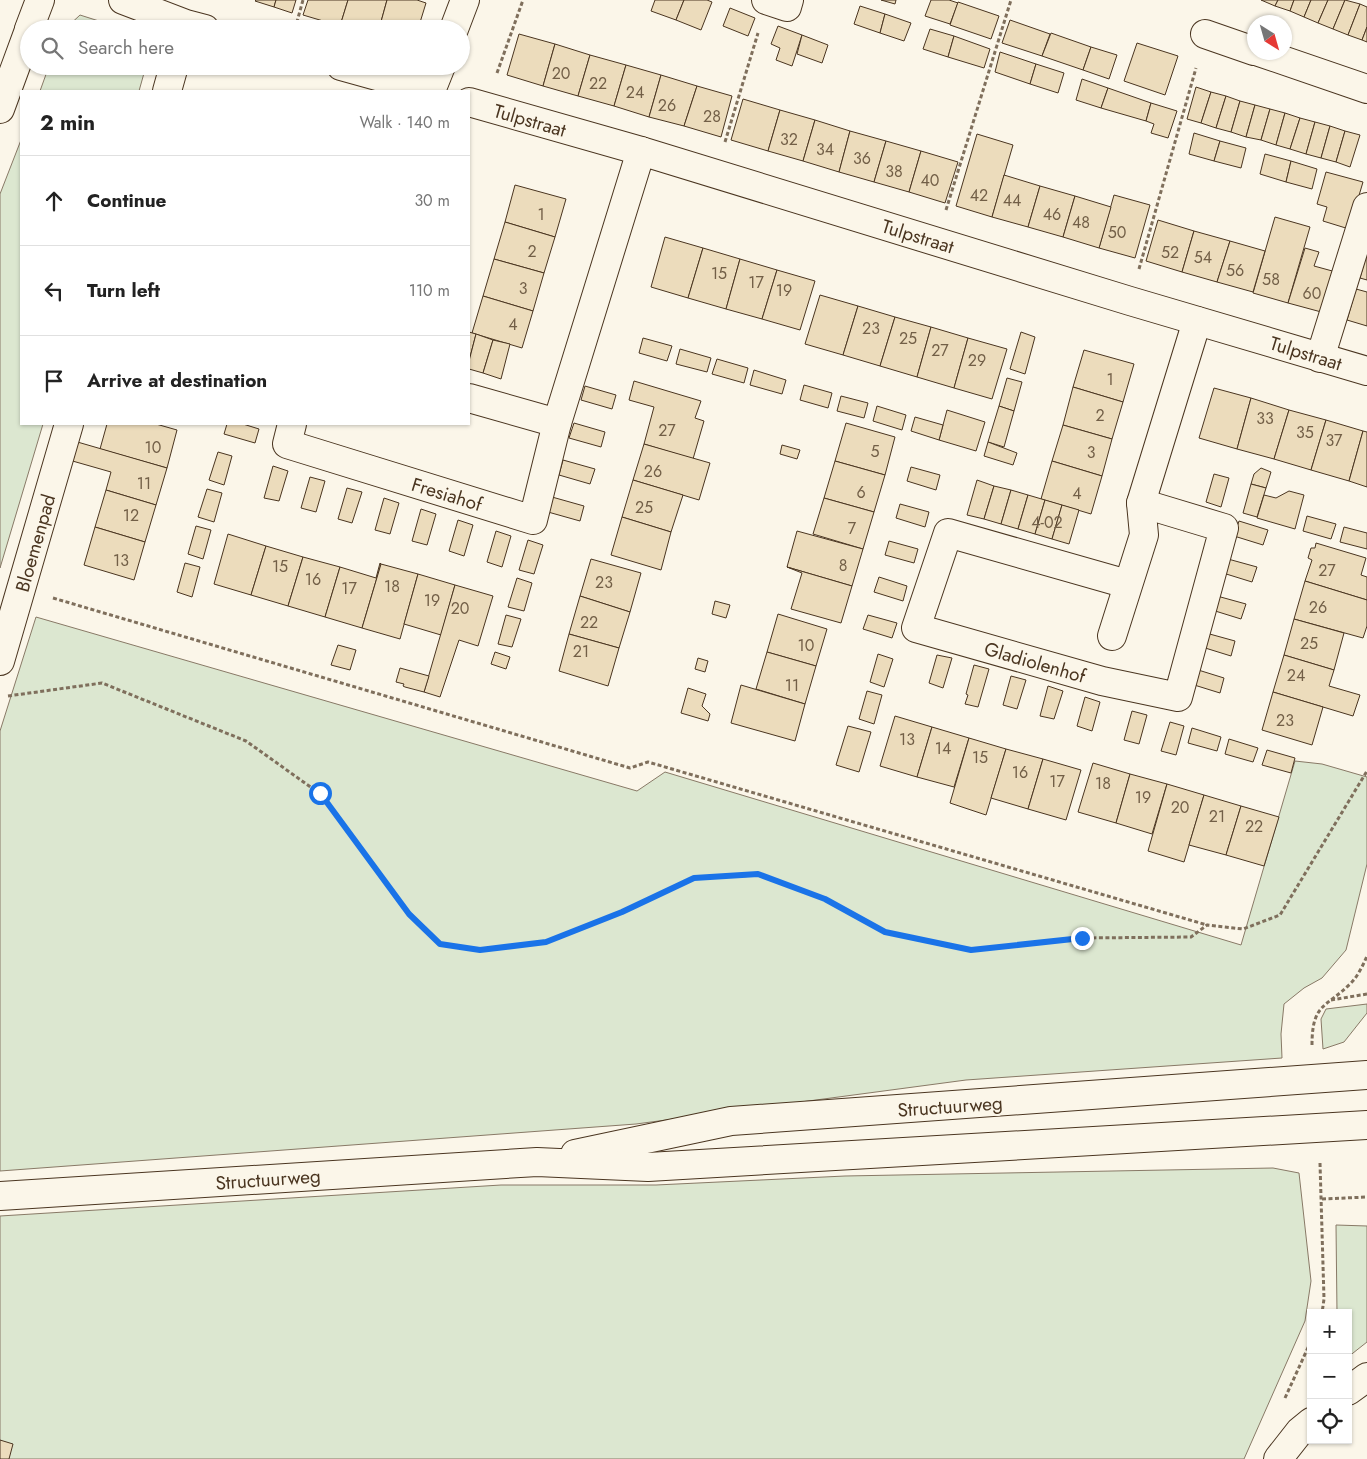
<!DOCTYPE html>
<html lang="en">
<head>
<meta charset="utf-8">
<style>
  body { margin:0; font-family:Jost,sans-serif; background:#f6f6f6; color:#222 }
  .controls { position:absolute; right:15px; bottom:15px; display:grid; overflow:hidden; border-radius:0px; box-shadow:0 1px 4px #0004 }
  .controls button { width:45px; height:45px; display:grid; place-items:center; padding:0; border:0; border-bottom:1px solid #e0e0e0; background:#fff; color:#222; font:25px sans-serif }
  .compass { position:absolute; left:1247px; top:15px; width:45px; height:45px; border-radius:50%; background:#fff; box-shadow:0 1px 4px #0004; rotate:143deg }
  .stop { position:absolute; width:15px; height:15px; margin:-11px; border:4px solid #1a73e8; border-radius:50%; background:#fff }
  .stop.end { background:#1a73e8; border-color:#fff; box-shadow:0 1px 5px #0008 }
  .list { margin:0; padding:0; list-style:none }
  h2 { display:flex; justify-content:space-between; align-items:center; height:65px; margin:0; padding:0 20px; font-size:21px }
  h2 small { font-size:16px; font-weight:400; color:#767676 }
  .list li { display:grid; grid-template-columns:32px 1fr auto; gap:15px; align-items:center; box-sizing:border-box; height:90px; padding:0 20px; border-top:1px solid #e0e0e0 }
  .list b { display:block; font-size:19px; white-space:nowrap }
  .list em { font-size:16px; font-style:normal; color:#767676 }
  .icon { flex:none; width:28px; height:28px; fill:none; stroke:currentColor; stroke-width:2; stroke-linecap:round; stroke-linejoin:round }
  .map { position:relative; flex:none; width:1367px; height:1459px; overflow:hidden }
  .search { position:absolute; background:#fff; box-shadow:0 1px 4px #0004; left:20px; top:20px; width:450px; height:55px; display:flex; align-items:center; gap:12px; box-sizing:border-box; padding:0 18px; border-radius:28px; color:#767676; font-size:19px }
  .panel { position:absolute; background:#fff; box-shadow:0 1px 4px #0004; left:20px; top:90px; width:450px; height:335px; border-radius:0px }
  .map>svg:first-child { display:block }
</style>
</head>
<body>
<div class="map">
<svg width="1367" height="1459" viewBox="0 0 1367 1459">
  <rect width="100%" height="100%" fill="#fbf6e9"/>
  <g fill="#dce7d0" stroke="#887966">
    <polygon points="80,15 124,29 65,29"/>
    <polygon points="49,66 146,66 139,91 40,91"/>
    <polygon points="21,140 21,424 43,424 0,568 0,194"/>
    <polygon points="36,617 637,791 665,772 1241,945 1295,761 1322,764 1367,777 1367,864 1346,950 1322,978 1304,988 1284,1004 1281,1034 1282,1058 966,1080 636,1124 0,1171 0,731"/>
    <polygon points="1367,1004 1367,1013 1344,1042 1323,1049 1321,1019 1326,1009"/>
    <polygon points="1273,1168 1299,1173 1311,1281 1305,1321 1244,1459 0,1459 0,1216 501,1185 656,1185 845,1176"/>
    <polygon points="1336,1225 1367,1226 1367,1342 1348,1357 1348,1313 1337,1313"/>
  </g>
  <g fill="#ecdcbc" stroke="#4a3520">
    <polygon points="256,0 276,0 274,7 255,1"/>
    <polygon points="276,0 296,0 292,13 274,7"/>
    <polygon points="308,0 348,0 340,26 303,15"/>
    <polygon points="348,0 387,0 379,29 348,29 340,26"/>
    <polygon points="387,0 417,0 426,3 418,29 379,29"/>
    <polygon points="655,0 684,0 676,20 651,11"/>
    <polygon points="684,0 707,0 712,2 701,30 676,20"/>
    <polygon points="881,0 896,0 895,4"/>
    <polygon points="931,0 949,0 958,3 950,24 925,16"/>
    <polygon points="1261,0 1278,0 1275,6"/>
    <polygon points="1278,0 1294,0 1290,11 1275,6"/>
    <polygon points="1294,0 1311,0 1304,17 1290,11"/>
    <polygon points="1311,0 1328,0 1318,23 1304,17"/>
    <polygon points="1328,0 1345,0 1333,29 1318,23"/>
    <polygon points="1345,0 1360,4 1348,35 1333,29"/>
    <polygon points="958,2 999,16 991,39 950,25"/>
    <polygon points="1360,4 1367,7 1367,27 1362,40 1348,35"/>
    <polygon points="860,6 885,14 880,33 854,24"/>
    <polygon points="730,8 755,18 748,36 723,26"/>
    <polygon points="885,14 911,23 904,41 880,33"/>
    <polygon points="1010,20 1050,34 1042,56 1002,43"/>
    <polygon points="778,26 802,35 792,66 776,60 780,48 771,44"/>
    <polygon points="1367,27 1367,42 1362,40"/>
    <polygon points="930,29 954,36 948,57 923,49"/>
    <polygon points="1051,33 1091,47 1083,70 1042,56"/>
    <polygon points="519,34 555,44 543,86 507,75"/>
    <polygon points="802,35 828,45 822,63 797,54"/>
    <polygon points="954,36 990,49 984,68 948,57"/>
    <polygon points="1137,43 1178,56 1165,95 1124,81"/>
    <polygon points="555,44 590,55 578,96 543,86"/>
    <polygon points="1091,47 1117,55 1109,79 1083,70"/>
    <polygon points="1000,52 1036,64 1030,84 995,72"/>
    <polygon points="590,55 626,65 614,106 578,96"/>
    <polygon points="1036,64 1064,73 1058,93 1030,84"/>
    <polygon points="626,65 661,75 649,117 614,106"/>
    <polygon points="661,75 697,86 684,126 649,117"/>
    <polygon points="1082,79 1108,88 1101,108 1076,100"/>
    <polygon points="697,86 732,96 721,137 684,126"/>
    <polygon points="1196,87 1211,92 1201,123 1187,119"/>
    <polygon points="1108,88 1151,103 1146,121 1101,108"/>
    <polygon points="1211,92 1226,96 1216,128 1201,123"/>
    <polygon points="1226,96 1240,101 1231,132 1216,128"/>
    <polygon points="743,99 780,110 768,151 731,140"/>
    <polygon points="1240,101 1255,105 1246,137 1231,132"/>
    <polygon points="1151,103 1177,111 1168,138 1151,133 1154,124 1146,121"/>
    <polygon points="1255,105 1270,109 1261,140 1246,137"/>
    <polygon points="1270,109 1285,113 1276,145 1261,140"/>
    <polygon points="780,110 815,120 803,161 768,151"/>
    <polygon points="1285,113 1300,118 1290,149 1276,145"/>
    <polygon points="1300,118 1315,122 1306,154 1290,149"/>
    <polygon points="815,120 850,131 839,172 803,161"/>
    <polygon points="1315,122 1330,126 1321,158 1306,154"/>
    <polygon points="1330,126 1345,131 1336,162 1321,158"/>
    <polygon points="850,131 886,141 874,182 839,172"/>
    <polygon points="1345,131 1360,135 1350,167 1336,162"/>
    <polygon points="1194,133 1220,141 1214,161 1189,154"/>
    <polygon points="977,134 1013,145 992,217 956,206"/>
    <polygon points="886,141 921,151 909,192 874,182"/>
    <polygon points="1220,141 1246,148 1241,168 1214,161"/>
    <polygon points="921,151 958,162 945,203 909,192"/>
    <polygon points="1265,154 1291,161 1286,182 1260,174"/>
    <polygon points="1291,161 1317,169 1312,189 1286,182"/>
    <polygon points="1326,172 1363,182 1349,229 1323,221 1327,207 1317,204"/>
    <polygon points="1004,175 1040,186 1028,227 992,217"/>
    <polygon points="515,185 566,199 555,237 505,222"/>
    <polygon points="1040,186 1075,196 1063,237 1028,227"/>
    <polygon points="1114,195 1150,205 1135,258 1099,248"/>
    <polygon points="1075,196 1111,207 1099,248 1063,237"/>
    <polygon points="1275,217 1310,227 1288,303 1253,293"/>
    <polygon points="1158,220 1194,231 1182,272 1146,261"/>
    <polygon points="505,222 555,237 544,273 494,259"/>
    <polygon points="1194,231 1230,241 1217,282 1182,272"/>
    <polygon points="665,237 703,248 688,298 651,287"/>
    <polygon points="1230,241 1265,251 1253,292 1217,282"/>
    <polygon points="703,248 740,259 726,309 688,298"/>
    <polygon points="1305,248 1319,252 1314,266 1336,272 1325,313 1288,303"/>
    <polygon points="1367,252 1367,280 1360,278"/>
    <polygon points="494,259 544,273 533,311 483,296"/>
    <polygon points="740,259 777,270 762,319 726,309"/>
    <polygon points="777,270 815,281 800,330 762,319"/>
    <polygon points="1356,289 1367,292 1367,326 1347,320"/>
    <polygon points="820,295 858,306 843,355 805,344"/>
    <polygon points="483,296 533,311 522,348 472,333"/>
    <polygon points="858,306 895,317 880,366 843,355"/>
    <polygon points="895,317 931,327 917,377 880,366"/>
    <polygon points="931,327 968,338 954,388 917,377"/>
    <polygon points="469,332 476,334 469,361"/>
    <polygon points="1021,332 1035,337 1025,374 1010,369"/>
    <polygon points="476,334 493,340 483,373 469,369 469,361"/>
    <polygon points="643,338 672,346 667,361 639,353"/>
    <polygon points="968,338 1007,349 992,399 954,388"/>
    <polygon points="493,340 510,344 501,379 483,373"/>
    <polygon points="680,349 711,358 707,372 676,364"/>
    <polygon points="1084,350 1134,364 1123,402 1073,387"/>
    <polygon points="717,359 748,368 744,383 712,374"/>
    <polygon points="754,370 786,380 782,394 750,385"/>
    <polygon points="1007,378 1022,382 1014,411 999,406"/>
    <polygon points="634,381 701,401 695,418 704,421 693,459 644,444 654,407 629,400"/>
    <polygon points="804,385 832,393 828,408 800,400"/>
    <polygon points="585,386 616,395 612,409 581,400"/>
    <polygon points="1073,387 1123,402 1112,439 1063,425"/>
    <polygon points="1214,388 1251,398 1237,449 1199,438"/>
    <polygon points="841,396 868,403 864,418 837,411"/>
    <polygon points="1251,398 1289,410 1274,459 1237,449"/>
    <polygon points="877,406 906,415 902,430 873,421"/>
    <polygon points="999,406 1014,411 1004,447 988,442"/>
    <polygon points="947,410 985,422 976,451 939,440"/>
    <polygon points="1289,410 1326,420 1311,470 1274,459"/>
    <polygon points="915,417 943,425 939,440 911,431"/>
    <polygon points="1326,420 1363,431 1349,481 1311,470"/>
    <polygon points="574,423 605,432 601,447 569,438"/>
    <polygon points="846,423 895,437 885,475 835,461"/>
    <polygon points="107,424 156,424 177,430 167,468 100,449"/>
    <polygon points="227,424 243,424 259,429 255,443 224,434"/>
    <polygon points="1063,425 1112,439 1102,476 1052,461"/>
    <polygon points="1363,431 1367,432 1367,487 1349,481"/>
    <polygon points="74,441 167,468 156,505 106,490 111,472 69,460"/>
    <polygon points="988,442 1017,453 1013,465 984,456"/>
    <polygon points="644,444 710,463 699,500 633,480"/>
    <polygon points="782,445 800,450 797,459 780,454"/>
    <polygon points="218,452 232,456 224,485 209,480"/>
    <polygon points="563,460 595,469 590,484 559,475"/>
    <polygon points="835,461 885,475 874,512 824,498"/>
    <polygon points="1052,461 1102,476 1091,514 1041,499"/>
    <polygon points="273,466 288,471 279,501 264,498"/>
    <polygon points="911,467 940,475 936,490 907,481"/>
    <polygon points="1261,468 1271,472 1266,488 1251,484 1254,474"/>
    <polygon points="1214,474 1229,478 1221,507 1206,502"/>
    <polygon points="310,477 325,481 316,512 301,508"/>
    <polygon points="633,480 683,495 671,532 622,517"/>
    <polygon points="977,480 994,486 984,519 967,515"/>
    <polygon points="1251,484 1266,488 1257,517 1243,513"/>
    <polygon points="994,486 1011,490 1001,524 984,519"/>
    <polygon points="347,488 362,492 352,523 338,519"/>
    <polygon points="207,489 222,493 214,522 198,517"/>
    <polygon points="106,490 156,505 145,542 95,527"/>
    <polygon points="1011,490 1028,495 1018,529 1001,524"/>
    <polygon points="1289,491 1304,495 1295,529 1257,518 1264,495 1276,498"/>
    <polygon points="1028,495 1045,500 1035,534 1018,529"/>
    <polygon points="552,497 584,506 580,521 548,512"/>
    <polygon points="384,498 399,503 390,534 375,530"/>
    <polygon points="824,498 874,512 863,549 813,534"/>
    <polygon points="1045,500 1062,505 1052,539 1035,534"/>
    <polygon points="900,504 929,512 925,527 896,518"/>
    <polygon points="1062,505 1079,510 1069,544 1052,539"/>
    <polygon points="421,509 436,514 427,545 412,541"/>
    <polygon points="1307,516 1336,524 1331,539 1303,531"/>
    <polygon points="622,517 671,532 661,570 611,555"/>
    <polygon points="458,520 473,525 464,556 449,551"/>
    <polygon points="1239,521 1268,530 1263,545 1234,536"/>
    <polygon points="196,526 211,530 203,559 188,554"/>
    <polygon points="95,527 145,542 134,580 84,565"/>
    <polygon points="1344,527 1367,533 1367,549 1340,542"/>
    <polygon points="496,531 511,536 502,567 487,562"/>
    <polygon points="797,531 863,549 852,586 787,567"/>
    <polygon points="228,534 266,546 251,595 214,584"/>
    <polygon points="528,540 543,545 534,574 519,570"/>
    <polygon points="889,541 918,549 914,563 885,555"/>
    <polygon points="1316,543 1366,558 1361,575 1367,577 1367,600 1305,581 1312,560 1308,558 1311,548 1315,548"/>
    <polygon points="266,546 303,557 288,606 251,595"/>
    <polygon points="303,557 340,567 325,617 288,606"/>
    <polygon points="591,559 641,573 630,612 580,596"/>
    <polygon points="1228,559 1257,567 1252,582 1223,573"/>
    <polygon points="185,563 200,567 192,597 177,592"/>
    <polygon points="380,563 381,564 362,628 325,617 340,567 376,578"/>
    <polygon points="381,564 418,574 400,639 362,628"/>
    <polygon points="787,567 852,586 841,623 791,609 802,573"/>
    <polygon points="418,574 455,585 441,635 404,624"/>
    <polygon points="879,577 907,586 903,601 874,592"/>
    <polygon points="517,578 532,583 524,611 508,607"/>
    <polygon points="1305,581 1367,600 1367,626 1363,638 1294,619"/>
    <polygon points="455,585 493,596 478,646 459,640 440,697 424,692"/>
    <polygon points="580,596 630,612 619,648 569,634"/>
    <polygon points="1217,596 1246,604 1241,619 1212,610"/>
    <polygon points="715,601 730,605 726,618 712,614"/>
    <polygon points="778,614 827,629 816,666 767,652"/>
    <polygon points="506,615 521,619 512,647 498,644"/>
    <polygon points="868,615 897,623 892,638 863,629"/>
    <polygon points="1294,619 1344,633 1334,670 1284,655"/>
    <polygon points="1206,633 1235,641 1231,656 1202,647"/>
    <polygon points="569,634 619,648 608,686 559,671"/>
    <polygon points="338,645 356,650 350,670 331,665"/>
    <polygon points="495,652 510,657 506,669 491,664"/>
    <polygon points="767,652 816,666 805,704 756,689"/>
    <polygon points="878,654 893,659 884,687 870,682"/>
    <polygon points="937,655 952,658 943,688 929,683"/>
    <polygon points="1284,655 1334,670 1329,686 1360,695 1353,716 1273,692"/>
    <polygon points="698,658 708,661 705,672 695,669"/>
    <polygon points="974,665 989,669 978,707 965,704 968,695 966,694"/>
    <polygon points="400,668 429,676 424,692 405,687 403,686 404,684 396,682"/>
    <polygon points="1195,669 1224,678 1220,693 1191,684"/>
    <polygon points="1011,676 1026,680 1017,709 1003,705"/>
    <polygon points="741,685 805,704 795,741 731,723"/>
    <polygon points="1048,686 1063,691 1054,719 1040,716"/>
    <polygon points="688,688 706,694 702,706 710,714 708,721 681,713"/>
    <polygon points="867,691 882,695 874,724 859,719"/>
    <polygon points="1273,692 1323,707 1312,745 1262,730"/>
    <polygon points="1085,697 1100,702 1092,731 1077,726"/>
    <polygon points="1132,711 1147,715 1139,744 1124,740"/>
    <polygon points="895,716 932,727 917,777 880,766"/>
    <polygon points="1170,722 1184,726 1176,755 1161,751"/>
    <polygon points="848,726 871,732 859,772 836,765"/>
    <polygon points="932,727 969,738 954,787 917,777"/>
    <polygon points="1192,728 1221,737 1217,751 1188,743"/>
    <polygon points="969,738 1006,749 986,815 950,803"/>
    <polygon points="1229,739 1258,748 1253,762 1225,754"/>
    <polygon points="1006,749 1043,759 1028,809 991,798"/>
    <polygon points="1267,750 1295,758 1291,773 1262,765"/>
    <polygon points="1043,759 1081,770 1066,820 1028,809"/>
    <polygon points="1093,763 1130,774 1116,823 1078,812"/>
    <polygon points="1130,774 1167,784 1152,834 1116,823"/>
    <polygon points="1167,784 1204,795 1184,862 1148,851"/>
    <polygon points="1204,795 1241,806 1226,855 1189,845"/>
    <polygon points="1241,806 1279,817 1264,866 1226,855"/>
    <polygon points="0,1440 13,1444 9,1459 0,1459"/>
  </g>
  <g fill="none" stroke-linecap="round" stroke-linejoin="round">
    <defs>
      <g id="minor">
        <polyline points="123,0 186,24 205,29"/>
        <polyline points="766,0 787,7 789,0"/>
        <polyline points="29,29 40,0"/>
        <polyline points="454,29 465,0"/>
        <polyline points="1205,34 1254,51"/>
        <polyline points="1259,52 1367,89"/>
        <polyline points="341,66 431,91"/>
        <polyline points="167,91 174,66"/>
        <polyline points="431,91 441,66"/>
        <polyline points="469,102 641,151 1130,301 1367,371"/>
        <polyline points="0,109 29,30"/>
        <polyline points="1320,358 1367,207"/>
        <polyline points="469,398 557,423"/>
        <polyline points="292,424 287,444 533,520 557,423 641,151"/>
        <polyline points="1127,584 948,533 916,628 1102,681 1178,697 1224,528 1141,503"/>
        <polyline points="1112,636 1144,535 1141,503 1197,321"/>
        <polyline points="0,661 69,424"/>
        <polyline points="1348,1391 1367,1377"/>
        <polyline points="1278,1459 1300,1431 1311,1422"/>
      </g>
      <g id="major">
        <polyline points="575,1154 731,1121 1367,1075"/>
        <polyline points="0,1196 537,1162 648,1167 1367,1125"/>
      </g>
    </defs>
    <use href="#minor" stroke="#4a3520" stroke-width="30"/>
    <use href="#major" stroke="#4a3520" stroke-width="30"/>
    <g stroke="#7f6f5c" stroke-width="3" stroke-dasharray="4 2.5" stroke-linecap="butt">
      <polyline points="295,29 303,0"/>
      <polyline points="497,73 523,0"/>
      <polyline points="725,142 758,33"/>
      <polyline points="946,210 1011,0"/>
      <polyline points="1139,269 1196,68"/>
      <polyline points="53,598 630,768 648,762 1207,925"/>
      <polyline points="8,696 102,683 246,741 319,793 409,913 440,944 480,950 546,942 622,912 694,878 758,875 825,899 885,932 971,950 1082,938 1191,937 1207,925 1243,929 1280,915 1367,771"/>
      <polyline points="1331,1000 1367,994"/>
      <path d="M1312,1045c0,-42 14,-37 39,-62 7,-7 12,-18 16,-27"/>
      <polyline points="1320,1163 1324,1299 1322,1313"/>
      <polyline points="1322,1199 1367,1197"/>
      <polyline points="1285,1398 1311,1341"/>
    </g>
    <use href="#minor" stroke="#fbf6e9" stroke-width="28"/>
    <use href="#major" stroke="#fbf6e9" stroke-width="28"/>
  </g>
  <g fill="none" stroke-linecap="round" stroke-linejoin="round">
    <polyline stroke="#1a73e8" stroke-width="6" points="320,793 409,914 440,944 480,950 546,942 622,912 694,878 758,874 825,899 885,932 971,950 1082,938"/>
  </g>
  <g text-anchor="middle" stroke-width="4" stroke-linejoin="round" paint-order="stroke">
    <g font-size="16" fill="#725f47">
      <text x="561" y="79">20</text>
      <text x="598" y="89">22</text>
      <text x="635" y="98">24</text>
      <text x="667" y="111">26</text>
      <text x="712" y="122">28</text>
      <text x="789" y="145">32</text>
      <text x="825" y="155">34</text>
      <text x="862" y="164">36</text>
      <text x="894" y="177">38</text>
      <text x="930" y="186">40</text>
      <text x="979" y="201">42</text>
      <text x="1012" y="206">44</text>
      <text x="541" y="220">1</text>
      <text x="1052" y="220">46</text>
      <text x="1081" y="228">48</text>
      <text x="1117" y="238">50</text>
      <text x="532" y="257">2</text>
      <text x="1170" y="258">52</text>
      <text x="1203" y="263">54</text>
      <text x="1235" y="276">56</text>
      <text x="719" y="279">15</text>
      <text x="1271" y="285">58</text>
      <text x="756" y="288">17</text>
      <text x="523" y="294">3</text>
      <text x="784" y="296">19</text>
      <text x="1312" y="299">60</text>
      <text x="513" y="330">4</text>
      <text x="871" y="334">23</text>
      <text x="908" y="344">25</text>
      <text x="940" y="356">27</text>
      <text x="977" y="366">29</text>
      <text x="1110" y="385">1</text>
      <text x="1100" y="421">2</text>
      <text x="1265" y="424">33</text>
      <text x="667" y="436">27</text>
      <text x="1305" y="438">35</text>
      <text x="1334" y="446">37</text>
      <text x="153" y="453">10</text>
      <text x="875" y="457">5</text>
      <text x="1091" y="458">3</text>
      <text x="653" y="477">26</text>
      <text x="144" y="489">11</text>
      <text x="861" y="498">6</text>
      <text x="1077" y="499">4</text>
      <text x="644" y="513">25</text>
      <text x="131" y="521">12</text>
      <text x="1047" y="528">4-02</text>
      <text x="852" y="534">7</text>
      <text x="121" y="566">13</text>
      <text x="843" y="571">8</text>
      <text x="280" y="572">15</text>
      <text x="1327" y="576">27</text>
      <text x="313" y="585">16</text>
      <text x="604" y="588">23</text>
      <text x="392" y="592">18</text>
      <text x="349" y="594">17</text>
      <text x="432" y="606">19</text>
      <text x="1318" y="613">26</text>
      <text x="460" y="614">20</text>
      <text x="589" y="628">22</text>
      <text x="1309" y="649">25</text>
      <text x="806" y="651">10</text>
      <text x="581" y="657">21</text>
      <text x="1296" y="681">24</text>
      <text x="792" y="691">11</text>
      <text x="1285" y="726">23</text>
      <text x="907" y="745">13</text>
      <text x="943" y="754">14</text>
      <text x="980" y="763">15</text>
      <text x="1020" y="778">16</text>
      <text x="1057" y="787">17</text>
      <text x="1103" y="789">18</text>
      <text x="1143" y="803">19</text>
      <text x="1180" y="813">20</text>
      <text x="1217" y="822">21</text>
      <text x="1254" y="832">22</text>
    </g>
    <g font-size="19" fill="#4a3520" stroke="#fbf6e9">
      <text transform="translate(530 120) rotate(16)" y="7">Tulpstraat</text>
      <text transform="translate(918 236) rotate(17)" y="7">Tulpstraat</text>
      <text transform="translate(1306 353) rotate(17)" y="7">Tulpstraat</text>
      <text transform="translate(447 494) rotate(17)" y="7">Fresiahof</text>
      <text transform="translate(35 543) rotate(-74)" y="7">Bloemenpad</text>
      <text transform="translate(1035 662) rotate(16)" y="7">Gladiolenhof</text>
      <text transform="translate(950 1106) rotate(-4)" y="7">Structuurweg</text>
      <text transform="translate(268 1179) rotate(-4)" y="7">Structuurweg</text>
    </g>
  </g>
</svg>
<div class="controls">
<button>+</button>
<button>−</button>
<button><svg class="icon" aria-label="locate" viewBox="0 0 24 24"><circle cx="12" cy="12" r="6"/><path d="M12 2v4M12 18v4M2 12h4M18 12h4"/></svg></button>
</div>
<svg class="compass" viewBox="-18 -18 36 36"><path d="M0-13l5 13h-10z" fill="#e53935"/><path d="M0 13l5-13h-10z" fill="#767676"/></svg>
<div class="stop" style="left:320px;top:793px"></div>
<div class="stop end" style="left:1082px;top:938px"></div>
<div class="search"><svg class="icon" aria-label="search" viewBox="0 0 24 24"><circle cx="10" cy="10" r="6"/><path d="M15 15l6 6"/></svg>Search here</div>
<section class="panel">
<h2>2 min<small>Walk · 140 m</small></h2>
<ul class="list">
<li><svg class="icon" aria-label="ahead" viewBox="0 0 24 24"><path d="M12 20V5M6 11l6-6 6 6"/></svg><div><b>Continue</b></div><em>30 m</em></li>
<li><svg class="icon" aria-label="left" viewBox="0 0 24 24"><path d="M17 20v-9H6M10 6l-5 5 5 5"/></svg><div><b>Turn left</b></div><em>110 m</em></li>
<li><svg class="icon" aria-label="arrive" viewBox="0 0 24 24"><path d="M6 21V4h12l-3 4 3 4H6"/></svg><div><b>Arrive at destination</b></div></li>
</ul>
</section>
</div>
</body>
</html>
